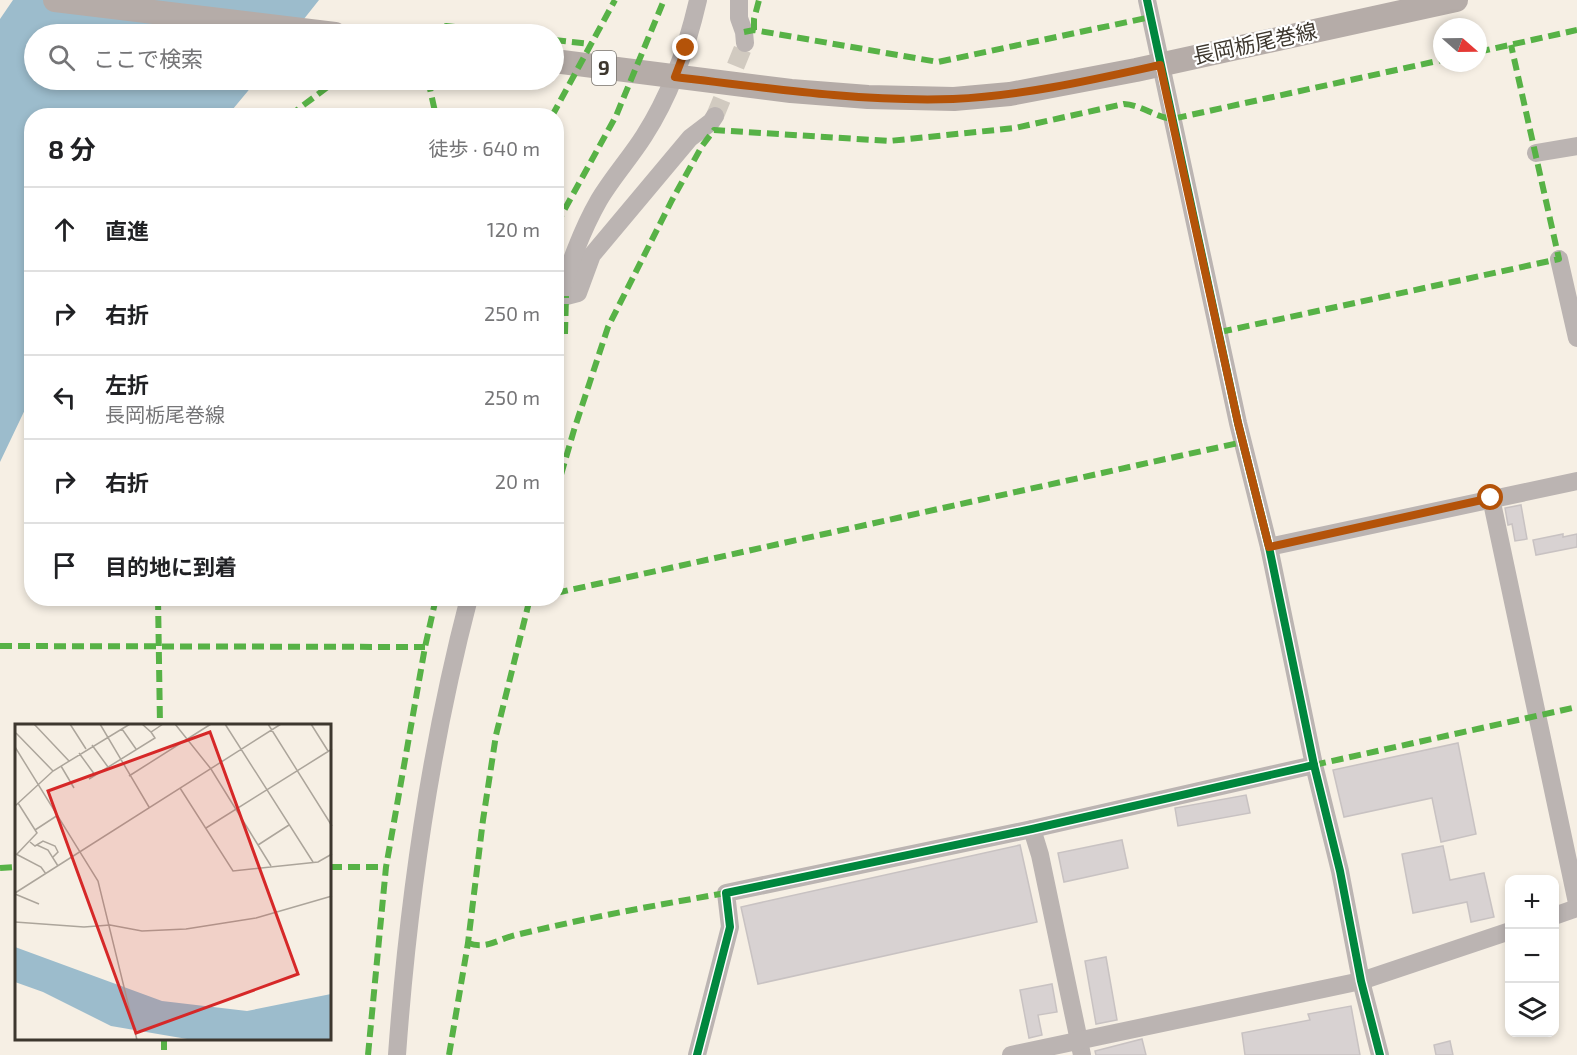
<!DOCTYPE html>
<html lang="ja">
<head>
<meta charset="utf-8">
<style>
  body { margin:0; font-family:"Exo 2","Noto Sans JP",sans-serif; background:#f2f2f2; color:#202124 }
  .controls { position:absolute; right:18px; bottom:18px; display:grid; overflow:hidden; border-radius:12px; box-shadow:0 3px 9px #0003 }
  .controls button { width:54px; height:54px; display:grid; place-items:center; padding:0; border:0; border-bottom:2px solid #e0e0e0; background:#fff; color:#202124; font:30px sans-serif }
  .compass { position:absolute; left:1433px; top:18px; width:54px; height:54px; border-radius:50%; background:#fff; box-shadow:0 3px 9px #0003; rotate:110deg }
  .stop { position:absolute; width:18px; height:18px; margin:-14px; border:4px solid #b45309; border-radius:50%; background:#fff }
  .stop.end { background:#b45309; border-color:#fff; box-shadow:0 2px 6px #0008 }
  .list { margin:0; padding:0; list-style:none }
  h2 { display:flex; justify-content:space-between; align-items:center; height:78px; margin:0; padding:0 24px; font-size:26px }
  h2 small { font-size:20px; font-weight:400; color:#757577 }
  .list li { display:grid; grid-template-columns:39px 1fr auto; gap:18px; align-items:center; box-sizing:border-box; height:84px; padding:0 24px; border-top:2px solid #e0e0e0 }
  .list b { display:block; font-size:22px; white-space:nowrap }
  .list p { margin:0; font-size:20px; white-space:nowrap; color:#757577 }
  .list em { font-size:20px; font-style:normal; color:#757577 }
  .icon { flex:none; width:33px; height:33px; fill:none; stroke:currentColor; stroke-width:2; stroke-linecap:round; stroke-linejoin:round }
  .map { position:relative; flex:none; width:1577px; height:1055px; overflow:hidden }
  .search { position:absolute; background:#fff; box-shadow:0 3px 9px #0003; left:24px; top:24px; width:540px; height:66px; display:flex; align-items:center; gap:15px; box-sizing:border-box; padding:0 21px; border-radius:33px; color:#757577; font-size:22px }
  .panel { position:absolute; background:#fff; box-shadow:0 3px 9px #0003; left:24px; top:108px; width:540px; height:498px; border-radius:24px }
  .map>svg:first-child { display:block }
</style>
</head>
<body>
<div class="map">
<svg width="1577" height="1055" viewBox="0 0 1577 1055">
  <rect width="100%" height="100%" fill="#f6efe4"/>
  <polygon fill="#9cbccc" points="13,0 319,0 292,34 34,34 34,80 257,80 228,115 32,116 31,397 0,462 0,19"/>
  <g fill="#d8d2d2" stroke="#c8c2c2" stroke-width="1.5">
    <polygon points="1521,505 1527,539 1515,541 1512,524 1508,525 1505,508"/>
    <polygon points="1563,534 1563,537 1577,534 1577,547 1536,555 1533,540"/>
    <polygon points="1458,743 1476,834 1441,842 1432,798 1344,817 1333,770"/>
    <polygon points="1246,795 1250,813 1178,826 1175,808"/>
    <polygon points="1122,840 1128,868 1064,882 1058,853"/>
    <polygon points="1020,845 1037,922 758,984 741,907"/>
    <polygon points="1443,846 1450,880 1484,873 1494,917 1471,922 1467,902 1413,913 1402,854"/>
    <polygon points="1106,957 1117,1020 1096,1024 1085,961"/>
    <polygon points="1052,984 1057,1012 1038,1015 1042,1035 1029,1038 1020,990"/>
    <polygon points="1351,1006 1360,1055 1245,1055 1242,1033 1310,1020 1308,1014"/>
    <polygon points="1142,1039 1146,1055 1096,1055 1095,1051"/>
    <polygon points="1450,1041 1453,1055 1436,1055 1434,1045"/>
  </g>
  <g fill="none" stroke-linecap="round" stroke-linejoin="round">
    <polyline stroke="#d1cac0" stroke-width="18" stroke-dasharray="18 9" stroke-linecap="butt" points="715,116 745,43"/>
    <g stroke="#bbb4b2" stroke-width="18">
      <polyline points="739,0 739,18 744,32 745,43"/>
      <polyline points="1147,0 1238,423 1269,547 1314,765 1340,871 1361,981 1380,1055"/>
      <polyline points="1536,153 1577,146"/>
      <polyline points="1559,259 1577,338"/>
      <polyline points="559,298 578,293 592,255 690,138 711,122 715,116"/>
      <path d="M556,306c12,-36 24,-73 43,-106 13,-22 31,-42 45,-64 27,-42 43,-88 54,-136"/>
      <polyline points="1491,498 1577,903"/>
      <polyline points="1269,547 1577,481"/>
      <polyline points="1032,829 1040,855 1082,1055"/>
      <polyline points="1554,916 1577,908"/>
      <path d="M397,1055c11,-153 33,-308 72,-457"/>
      <polyline points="697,1055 730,927 726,893 1032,829 1314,765"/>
      <polyline points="1011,1055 1361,981 1510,931"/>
    </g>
    <g stroke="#b5aca8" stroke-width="24">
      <polyline points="55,0 335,34"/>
      <polyline points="554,61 791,91 868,97 954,99 1010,94 1136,70 1456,0"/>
    </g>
    <g stroke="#57b246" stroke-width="6" stroke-dasharray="12 6" stroke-linecap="butt">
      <polyline points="754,30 754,19 759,0"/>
      <polyline points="744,32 754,30 938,62 1151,17"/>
      <polyline points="429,34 446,26 512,34"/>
      <polyline points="554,40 591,44"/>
      <polyline points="1478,52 1577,30"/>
      <polyline points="428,80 436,116"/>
      <polyline points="289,116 337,80"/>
      <polyline points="552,116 615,0"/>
      <polyline points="556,225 616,116 664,0"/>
      <polyline points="1220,332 1559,259 1511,45"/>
      <polyline points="565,334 566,296"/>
      <path d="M556,492l18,-62 34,-103 64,-127 30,-54 12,-16 175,11 126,-13 109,-24c18,1 31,13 48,15l270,-59"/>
      <polyline points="556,593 1243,442"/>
      <polyline points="158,598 160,725"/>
      <polyline points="0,646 425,647"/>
      <polyline points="1314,765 1577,707"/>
      <polyline points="330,867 386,867"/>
      <polyline points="0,868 16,867"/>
      <path d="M468,943c18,7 30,-4 48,-8 70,-17 140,-30 210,-42"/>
      <polyline points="164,1038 164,1055"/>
      <polyline points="368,1055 386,867 425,647 436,598"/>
      <polyline points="449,1055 468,943 483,820 496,735 530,598"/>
    </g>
    <defs>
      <g id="cycleway">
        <polyline points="1147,0 1238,423 1269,547 1314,765 1340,871 1361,981 1380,1055"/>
        <polyline points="697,1055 730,927 726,893 1032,829 1314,765"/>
      </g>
    </defs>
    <use href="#cycleway" stroke="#fff" stroke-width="11"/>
    <use href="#cycleway" stroke="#00873e" stroke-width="8"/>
  </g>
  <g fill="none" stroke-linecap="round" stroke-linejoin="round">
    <path stroke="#b45309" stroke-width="8" d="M686,48l-11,29c92,11 185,25 278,22 69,-3 139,-19 207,-34l78,358 31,124 222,-49"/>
  </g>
  <g text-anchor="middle" stroke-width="4.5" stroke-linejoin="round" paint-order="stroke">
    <rect fill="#fff" stroke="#77736d" stroke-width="1.5" x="592" y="51" width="24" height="34" rx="4.5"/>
    <g font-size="20" font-weight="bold" fill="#3d372e">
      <text x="604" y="75">9</text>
    </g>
    <g font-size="21" fill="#3d372e" stroke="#fff">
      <text transform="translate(1255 44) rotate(-12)" y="7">長岡栃尾巻線</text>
    </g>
  </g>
  <g transform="translate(15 724)">
    <rect width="316" height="316" fill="#f6efe4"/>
    <path d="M0,223l147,54 85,10 84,-17v46h-138l-82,-14 -68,-34 -28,-10z" fill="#9cbccc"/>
    <path fill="none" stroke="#aca59b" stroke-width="1.5" d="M19,0l35,37M55,0l16,25M85,0l49,83M127,0l9,8 12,-8M160,0l36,45 60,97M210,0l88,138M253,0l64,102M296,0l17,27M107,5l14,20M1,9l37,38M77,21l16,22M0,23l83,134 39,159M64,29l16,22M46,42l13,22M114,52l82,-52M74,55l66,-41 -4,-6M165,64l53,83 85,-9 14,-8M0,82l38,-35 77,-47M191,104l126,-79M20,106l23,-15M15,118l5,4 8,-5 12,5 3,6 -5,5M22,121l11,5 10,16M243,121l31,-20M1,130l25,13 5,7M2,130l20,-21 -19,-30M0,169l266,-169M0,170l24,10M0,198l69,5 26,-2 32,6 44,-2 70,-11 76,-22"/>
    <path fill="#d62828" fill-opacity="0.15" stroke="#d62828" stroke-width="3" d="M195,8l88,242 -162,59 -88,-242z"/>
    <rect width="316" height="316" fill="none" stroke="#3d372e" stroke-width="3"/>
  </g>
</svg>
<div class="controls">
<button>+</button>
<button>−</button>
<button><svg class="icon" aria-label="layers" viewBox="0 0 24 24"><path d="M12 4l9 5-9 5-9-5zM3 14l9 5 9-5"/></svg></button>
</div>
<svg class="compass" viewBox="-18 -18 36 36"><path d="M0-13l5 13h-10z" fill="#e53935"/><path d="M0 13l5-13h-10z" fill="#757577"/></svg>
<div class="stop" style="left:1491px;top:498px"></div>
<div class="stop end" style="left:686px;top:48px"></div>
<div class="search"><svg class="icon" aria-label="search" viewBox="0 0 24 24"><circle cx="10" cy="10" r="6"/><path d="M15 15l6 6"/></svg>ここで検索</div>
<section class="panel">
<h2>8 分<small>徒歩 · 640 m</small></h2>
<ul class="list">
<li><svg class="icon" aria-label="ahead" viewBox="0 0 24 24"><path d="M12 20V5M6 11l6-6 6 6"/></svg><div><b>直進</b></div><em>120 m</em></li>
<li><svg class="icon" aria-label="right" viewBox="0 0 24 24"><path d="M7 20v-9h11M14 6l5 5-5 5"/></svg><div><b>右折</b></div><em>250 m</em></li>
<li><svg class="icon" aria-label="left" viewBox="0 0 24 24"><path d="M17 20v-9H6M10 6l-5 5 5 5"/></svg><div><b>左折</b><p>長岡栃尾巻線</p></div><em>250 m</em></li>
<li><svg class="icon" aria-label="right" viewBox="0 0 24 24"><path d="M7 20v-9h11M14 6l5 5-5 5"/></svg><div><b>右折</b></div><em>20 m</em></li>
<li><svg class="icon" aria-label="arrive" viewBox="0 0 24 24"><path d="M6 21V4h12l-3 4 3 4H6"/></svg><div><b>目的地に到着</b></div></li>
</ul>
</section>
</div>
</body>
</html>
